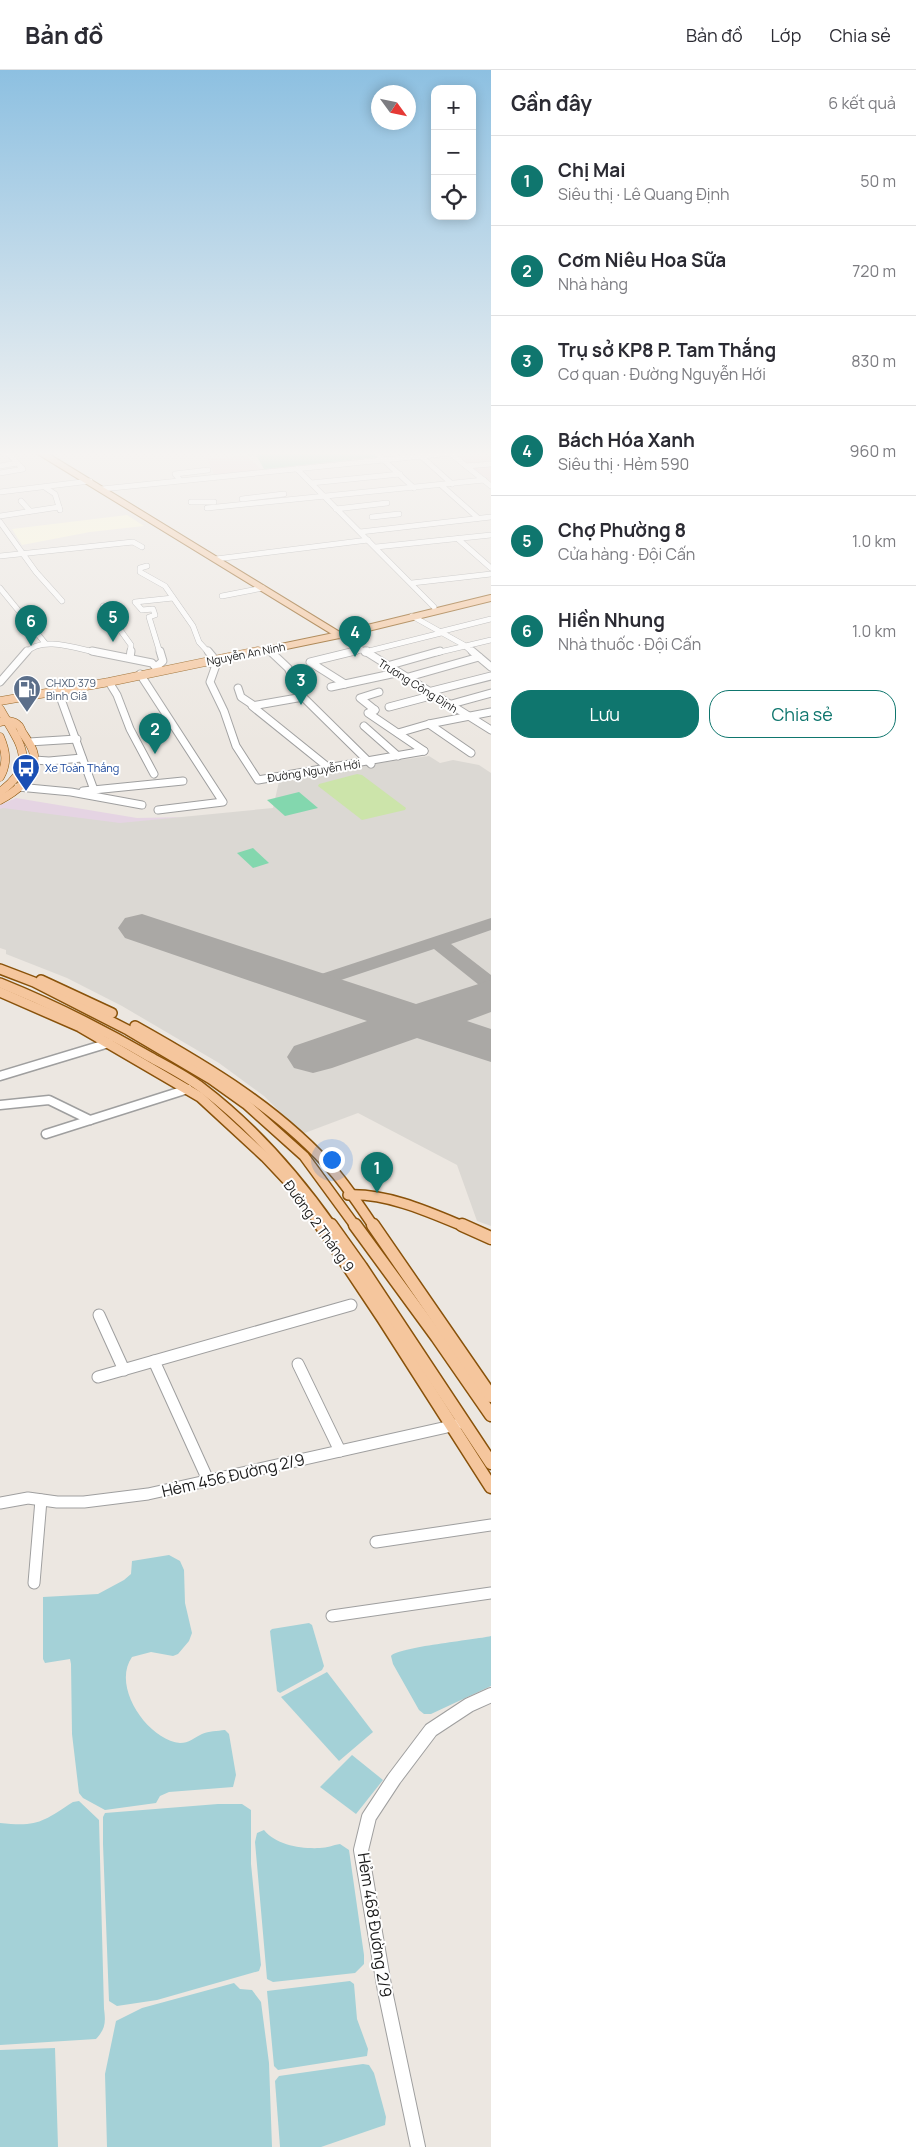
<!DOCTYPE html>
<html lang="vi">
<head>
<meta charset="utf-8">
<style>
  body { margin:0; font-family:Manrope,sans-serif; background:#f7f7f7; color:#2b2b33 }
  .controls { position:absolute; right:15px; top:15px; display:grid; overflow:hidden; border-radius:10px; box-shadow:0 2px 12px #0003 }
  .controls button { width:45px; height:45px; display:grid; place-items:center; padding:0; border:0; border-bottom:1px solid #e1e1e2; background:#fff; color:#2b2b33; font:25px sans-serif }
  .compass { position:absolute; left:371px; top:15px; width:45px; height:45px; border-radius:50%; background:#fff; box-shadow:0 2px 12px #0003; rotate:123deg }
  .you { position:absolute; left:331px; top:1089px; width:18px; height:18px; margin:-12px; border:4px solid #fff; border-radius:50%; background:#1a73e8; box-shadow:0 0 0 8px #1a73e833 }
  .badge { display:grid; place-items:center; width:32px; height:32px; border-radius:50%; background:#0f766e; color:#fff; font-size:16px; font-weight:700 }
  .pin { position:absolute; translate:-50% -41px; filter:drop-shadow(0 1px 2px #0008) }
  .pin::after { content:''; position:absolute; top:26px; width:18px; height:15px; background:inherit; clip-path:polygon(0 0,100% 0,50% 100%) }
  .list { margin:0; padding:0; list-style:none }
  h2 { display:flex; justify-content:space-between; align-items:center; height:65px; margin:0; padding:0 20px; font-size:21px }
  h2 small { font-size:16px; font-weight:400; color:#7c7c81 }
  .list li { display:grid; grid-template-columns:32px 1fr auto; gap:15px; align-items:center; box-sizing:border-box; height:90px; padding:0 20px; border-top:1px solid #e1e1e2 }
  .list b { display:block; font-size:19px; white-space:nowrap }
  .list p { margin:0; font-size:16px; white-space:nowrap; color:#7c7c81 }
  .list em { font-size:16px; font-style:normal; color:#7c7c81 }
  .actions { display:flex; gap:10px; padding:15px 20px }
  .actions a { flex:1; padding:11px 0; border:1px solid #0f766e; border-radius:20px; text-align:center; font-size:18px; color:#0f766e }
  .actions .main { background:#0f766e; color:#fff }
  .icon { flex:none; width:28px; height:28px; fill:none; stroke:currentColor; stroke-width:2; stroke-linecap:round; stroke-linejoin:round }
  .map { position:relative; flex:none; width:491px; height:2077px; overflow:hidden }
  header { display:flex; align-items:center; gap:30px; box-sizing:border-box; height:70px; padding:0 25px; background:#fff; border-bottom:1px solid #e1e1e2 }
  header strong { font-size:24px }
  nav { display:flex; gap:28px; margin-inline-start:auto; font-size:18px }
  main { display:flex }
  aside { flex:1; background:#fff }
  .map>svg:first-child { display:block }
</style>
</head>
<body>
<header>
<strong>Bản đồ</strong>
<nav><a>Bản đồ</a><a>Lớp</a><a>Chia sẻ</a></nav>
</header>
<main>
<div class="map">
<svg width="491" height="2077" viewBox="0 0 491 2077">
  <rect width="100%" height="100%" fill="#ece7e1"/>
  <g fill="#ecd1d3">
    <polygon points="461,382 491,382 491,416 450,383"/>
    <polygon points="247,386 261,400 214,405 208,389"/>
  </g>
  <polygon fill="#e5d4e3" points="16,728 137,748 185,747 0,766 0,735"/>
  <polygon fill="#fcf9da" points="127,445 144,456 90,462 22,475 12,459"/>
  <polygon fill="#dbd8d3" points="429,686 440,693 453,690 479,695 491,703 491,1156 477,1151 457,1095 358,1043 302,1064 264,1026 219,993 122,936 67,908 6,884 6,880 0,878 0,739 3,738 120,753 273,738 280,707"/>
  <polygon fill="#cce4aa" points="357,704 362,705 406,738 405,740 362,750 318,716 319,714"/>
  <g fill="#83d7ae">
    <polygon points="243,382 372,382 378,387 264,399 256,385 249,386"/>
    <polygon points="299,722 318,738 285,746 267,730"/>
    <polygon points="253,778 269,793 253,798 237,783"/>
  </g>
  <g fill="#a4d1d7">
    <path d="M169,1485l11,6 4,9 1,33 7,30 -3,8 -11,13 -5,2 -22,-4 -19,5c-21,30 16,83 48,86 9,0 14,-5 22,-9 7,-3 15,-3 23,-4l4,4 7,41 -3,12 -64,5 -9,4 -4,7 -51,7 -22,-12 -4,-5 -7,-59 -1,-70 -1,-5 -25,4 -2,-4v-62l55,-3 26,-14 7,-6 1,-13z"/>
    <polygon points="309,1553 312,1555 324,1596 322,1600 280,1623 277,1621 270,1561 272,1559"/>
    <path d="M491,1566v50l-60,28h-7l-5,-4 -26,-46 -2,-8c7,-9 83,-16 100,-20z"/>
    <polygon points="327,1602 373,1662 339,1691 281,1627"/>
    <polygon points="352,1685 383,1710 356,1744 320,1717"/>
    <path d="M79,1731l20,19 5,189c2,14 1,20 -8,30l-96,6v-222c38,4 42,-1 73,-21z"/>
    <polygon points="218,1734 242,1734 251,1740 251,1794 261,1895 259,1901 157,1930 117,1936 109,1931 103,1774 103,1747 105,1743"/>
    <path d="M264,1760c12,15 37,19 56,18 7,0 13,-3 20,-4l9,6 15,105v9l-9,9 -82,9 -6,-3 -12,-137 2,-9z"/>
    <polygon points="350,1911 354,1914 357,1949 368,1979 367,1986 278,2000 274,1996 267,1921"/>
    <polygon points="234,1913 240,1919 252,1920 261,1932 269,1993 272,2077 107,2077 105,2004 116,1951 142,1938"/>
    <polygon points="55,1978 58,2077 0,2077 0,1980"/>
    <polygon points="363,1994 369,1995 374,2003 386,2047 385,2055 321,2077 280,2077 275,2011 279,2006"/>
  </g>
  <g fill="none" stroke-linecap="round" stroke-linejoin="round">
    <polygon fill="#aaa8a5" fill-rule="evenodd" points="491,848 491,860 451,874 491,905 491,921 484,919 434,879 317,918 310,920 303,918 300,914 303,910"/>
    <polygon fill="#aaa8a5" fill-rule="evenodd" points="142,844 416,934 491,910 491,942 467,951 491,959 491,992 417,968 332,998 313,1003 294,998 287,987 294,976 367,951 125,868 118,858 125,848"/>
    <defs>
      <g id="minor-far4">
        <polyline points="375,382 414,418"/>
        <polyline points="450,383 491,416"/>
        <polyline points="421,386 452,414"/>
        <polyline points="0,396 17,393"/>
        <polyline points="466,396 491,394"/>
        <polyline points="297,399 434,537"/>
        <polyline points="0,403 23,399 8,383"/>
        <polyline points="180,410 175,404 208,400"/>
        <polyline points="311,413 400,404"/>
        <polyline points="441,415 478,448"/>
        <polyline points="46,418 55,424 60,440"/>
        <polyline points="102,419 461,382"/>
        <polyline points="0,422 90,411"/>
        <polyline points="242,429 284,424"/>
        <polyline points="21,431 30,441"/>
        <polyline points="191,432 214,432"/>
        <polyline points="207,438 484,410"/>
        <polyline points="336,439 387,433"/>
        <polyline points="0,446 59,437"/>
        <polyline points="372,447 399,444"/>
        <polyline points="0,452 36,502 62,531"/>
        <polyline points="360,462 491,447"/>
        <polyline points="458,469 491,498"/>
        <polyline points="376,477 491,465"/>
        <polyline points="0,486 133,472 142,477"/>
        <polyline points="216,489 368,470"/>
        <polyline points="147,496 140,498 140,502 165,516 193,556 199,572 209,583"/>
        <polyline points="412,513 491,504"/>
        <polyline points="0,518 45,573"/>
        <polyline points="222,526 263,518"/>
        <polyline points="103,536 131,575 130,583"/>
        <polyline points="412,546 464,575 473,583"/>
        <polyline points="439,562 491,549"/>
        <polyline points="339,565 367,583"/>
        <polyline points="267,579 271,583"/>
        <polyline points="365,582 441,563"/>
        <path d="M26,583c15,-18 52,-4 73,0"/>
        <polyline points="160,583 149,547 155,545 153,539 142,540 135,532 173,528"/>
        <polyline points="349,583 361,580"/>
        <polyline points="436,583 491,570"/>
      </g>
      <g id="minor-far3">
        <polyline points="92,581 152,593 159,601"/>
        <polyline points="208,581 213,587"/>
        <polyline points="270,581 288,598 303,627 371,694"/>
        <polyline points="365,581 491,660"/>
        <polyline points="472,581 491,597"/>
        <polyline points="365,582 367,581"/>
        <polyline points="130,588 131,581"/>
        <polyline points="206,592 216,595 210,612 224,641 236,676 258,710 424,681"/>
        <polyline points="387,596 440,581"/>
        <polyline points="156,597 163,591 160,581"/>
        <polyline points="140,604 223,732 158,740"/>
        <polyline points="405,608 479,587"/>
        <polyline points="0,612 27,581"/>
        <polyline points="109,612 117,625 130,659 154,704"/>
        <polyline points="345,614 310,592 355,581"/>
        <polyline points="331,617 396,603"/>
        <polyline points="238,618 241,627 253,635"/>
        <polyline points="58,621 94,720"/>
        <polyline points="428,622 491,606"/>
        <polyline points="303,627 252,636 329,698"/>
        <polyline points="448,635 491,623"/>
        <polyline points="389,637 434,625"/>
        <polyline points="375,640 368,643 424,681"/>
        <polyline points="375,640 360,628 379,622"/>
        <polyline points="429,654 471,683"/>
        <polyline points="364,656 398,686"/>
        <polyline points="398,663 429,654 491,642"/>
        <polyline points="29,672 77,669"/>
        <polyline points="34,690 49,691 82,688"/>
        <polyline points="18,717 71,722 142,735"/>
        <polyline points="83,721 183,711"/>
      </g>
      <g id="minor-far2">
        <polyline points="0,1006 109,973"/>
        <polyline points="0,1035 49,1030 90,1050"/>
        <polyline points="46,1064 188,1019"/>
      </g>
      <g id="minor-far1">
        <polyline points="99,1245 124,1300"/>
        <polyline points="154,1291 208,1410"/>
        <polyline points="298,1294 340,1381"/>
        <polyline points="98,1307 351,1235"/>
        <polyline points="0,1433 28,1428 57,1432 84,1432 148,1424 456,1355"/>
        <polyline points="376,1472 491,1455"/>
        <polyline points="34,1513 41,1430"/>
        <polyline points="332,1546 491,1523"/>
      </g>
      <polyline id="minor" points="418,2077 385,1921 361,1780 369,1747 394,1709 431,1660 469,1635 491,1625"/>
      <g id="major-far3">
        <polyline points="40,382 339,565"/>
        <polyline points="252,583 339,565 491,528"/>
      </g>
      <g id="major-far2">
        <polyline points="0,631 109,612 258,581"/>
        <path d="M0,639c19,34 40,54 0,83"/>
        <path d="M0,652c5,-2 14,-1 18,3 2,1 3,4 4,7 7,11 16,21 11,36 -5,15 -20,25 -33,32"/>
        <path d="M0,667c6,14 8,26 0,40"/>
      </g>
      <g id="major-far1">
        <polyline points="0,899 34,912 128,960 211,1009 246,1034 304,1086 356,1157"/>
        <polyline points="41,910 112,943"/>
        <path d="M0,913c52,21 102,46 150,74 18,10 36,19 52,31 50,38 94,88 130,139"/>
        <polyline points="0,922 80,957 200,1027 265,1087 299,1123 322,1157"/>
        <path d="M135,956c73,41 146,84 201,148 14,17 26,35 38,53"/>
        <path d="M348,1125c39,-2 81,17 117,32"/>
      </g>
      <g id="major">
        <polyline points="321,1155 383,1248 491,1417"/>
        <polyline points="331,1155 361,1197 491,1393"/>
        <polyline points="355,1155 437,1267 491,1345"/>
        <polyline points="373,1155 491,1326"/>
        <polyline points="462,1155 491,1168"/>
      </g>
    </defs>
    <use href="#minor-far4" stroke="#9f9f9f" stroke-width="6"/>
    <use href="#minor-far3" stroke="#9f9f9f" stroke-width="9"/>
    <use href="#minor-far2" stroke="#9f9f9f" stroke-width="11"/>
    <use href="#minor-far1" stroke="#9f9f9f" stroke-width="13"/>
    <use href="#minor" stroke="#9f9f9f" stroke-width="16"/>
    <use href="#major-far3" stroke="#89520a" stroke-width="8"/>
    <use href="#major-far2" stroke="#89520a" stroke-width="9"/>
    <use href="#major-far1" stroke="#89520a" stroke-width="12"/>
    <use href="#major" stroke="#89520a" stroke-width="15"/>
    <use href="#minor-far4" stroke="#fff" stroke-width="5"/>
    <use href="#minor-far3" stroke="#fff" stroke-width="7"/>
    <use href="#minor-far2" stroke="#fff" stroke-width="8"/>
    <use href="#minor-far1" stroke="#fff" stroke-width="11"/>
    <use href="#minor" stroke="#fff" stroke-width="14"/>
    <use href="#major-far3" stroke="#f5c69d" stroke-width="6"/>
    <use href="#major-far2" stroke="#f5c69d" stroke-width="8"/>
    <use href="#major-far1" stroke="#f5c69d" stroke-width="9"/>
    <use href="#major" stroke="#f5c69d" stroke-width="12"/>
  </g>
  <linearGradient id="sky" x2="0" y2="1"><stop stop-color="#8dc0e1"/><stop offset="0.57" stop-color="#f6f4f2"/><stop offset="1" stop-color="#f6f4f2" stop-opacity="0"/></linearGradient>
  <rect width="491" height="673" fill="url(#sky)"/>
  <defs>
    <symbol id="fuel-pin" viewBox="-11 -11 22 30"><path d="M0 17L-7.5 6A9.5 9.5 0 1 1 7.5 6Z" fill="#5c6f8a" stroke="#fff"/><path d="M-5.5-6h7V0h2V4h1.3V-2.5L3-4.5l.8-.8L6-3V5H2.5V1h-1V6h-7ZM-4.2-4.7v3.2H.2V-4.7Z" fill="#fff"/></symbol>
    <symbol id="bus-pin" viewBox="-11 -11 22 30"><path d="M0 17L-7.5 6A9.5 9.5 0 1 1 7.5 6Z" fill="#1a4fb4" stroke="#fff"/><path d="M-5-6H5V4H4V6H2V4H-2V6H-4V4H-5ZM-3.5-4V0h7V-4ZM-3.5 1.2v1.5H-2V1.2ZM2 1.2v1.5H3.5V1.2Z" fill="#fff"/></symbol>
  </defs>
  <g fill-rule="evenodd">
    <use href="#fuel-pin" x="11" y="603" width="32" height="43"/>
    <use href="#bus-pin" x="10" y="682" width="32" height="43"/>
  </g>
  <g text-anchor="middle" stroke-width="4" stroke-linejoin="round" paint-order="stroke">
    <g font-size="11" fill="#1b1b1b" stroke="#fff">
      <text transform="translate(246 584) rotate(-11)" y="4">Nguyễn An Ninh</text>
      <text transform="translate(418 616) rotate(32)" y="4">Trương Công Định</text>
      <text transform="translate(314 701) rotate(-9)" y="4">Đường Nguyễn Hới</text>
    </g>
    <g font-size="11" fill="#4e5e75" stroke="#fff" text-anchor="start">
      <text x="46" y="617">CHXD 379<tspan x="46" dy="13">Bình Giã</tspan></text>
    </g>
    <g font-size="11" fill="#164399" stroke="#fff" text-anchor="start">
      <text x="45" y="702">Xe Toàn Thắng</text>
    </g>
    <g font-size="14" fill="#1b1b1b" stroke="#fff">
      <text transform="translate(319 1156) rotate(54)" y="5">Đường 2 Tháng 9</text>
    </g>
    <g font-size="16" fill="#1b1b1b" stroke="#fff">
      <text transform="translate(233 1405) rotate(-13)" y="6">Hẻm 456 Đường 2/9</text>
      <text transform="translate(375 1855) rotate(81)" y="6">Hẻm 468 Đường 2/9</text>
    </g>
  </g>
</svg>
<div class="controls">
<button>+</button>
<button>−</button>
<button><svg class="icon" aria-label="locate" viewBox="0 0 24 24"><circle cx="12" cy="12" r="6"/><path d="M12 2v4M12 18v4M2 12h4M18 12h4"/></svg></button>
</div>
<svg class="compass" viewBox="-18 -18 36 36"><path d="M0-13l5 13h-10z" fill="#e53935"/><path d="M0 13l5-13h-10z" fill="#7c7c81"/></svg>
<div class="you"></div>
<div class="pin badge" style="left:377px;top:1123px">1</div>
<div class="pin badge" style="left:155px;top:684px">2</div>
<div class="pin badge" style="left:301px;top:635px">3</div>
<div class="pin badge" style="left:355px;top:587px">4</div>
<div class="pin badge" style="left:113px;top:572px">5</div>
<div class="pin badge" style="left:31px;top:576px">6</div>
</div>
<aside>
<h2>Gần đây<small>6 kết quả</small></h2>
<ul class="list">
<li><span class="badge">1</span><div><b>Chị Mai</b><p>Siêu thị · Lê Quang Định</p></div><em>50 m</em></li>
<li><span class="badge">2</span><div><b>Cơm Niêu Hoa Sữa</b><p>Nhà hàng</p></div><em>720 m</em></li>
<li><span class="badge">3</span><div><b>Trụ sở KP8 P. Tam Thắng</b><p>Cơ quan · Đường Nguyễn Hới</p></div><em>830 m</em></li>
<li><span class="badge">4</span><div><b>Bách Hóa Xanh</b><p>Siêu thị · Hẻm 590</p></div><em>960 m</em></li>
<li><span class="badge">5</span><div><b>Chợ Phường 8</b><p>Cửa hàng · Đội Cấn</p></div><em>1.0 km</em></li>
<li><span class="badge">6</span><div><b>Hiền Nhung</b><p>Nhà thuốc · Đội Cấn</p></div><em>1.0 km</em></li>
</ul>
<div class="actions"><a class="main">Lưu</a><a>Chia sẻ</a></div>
</aside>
</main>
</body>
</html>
